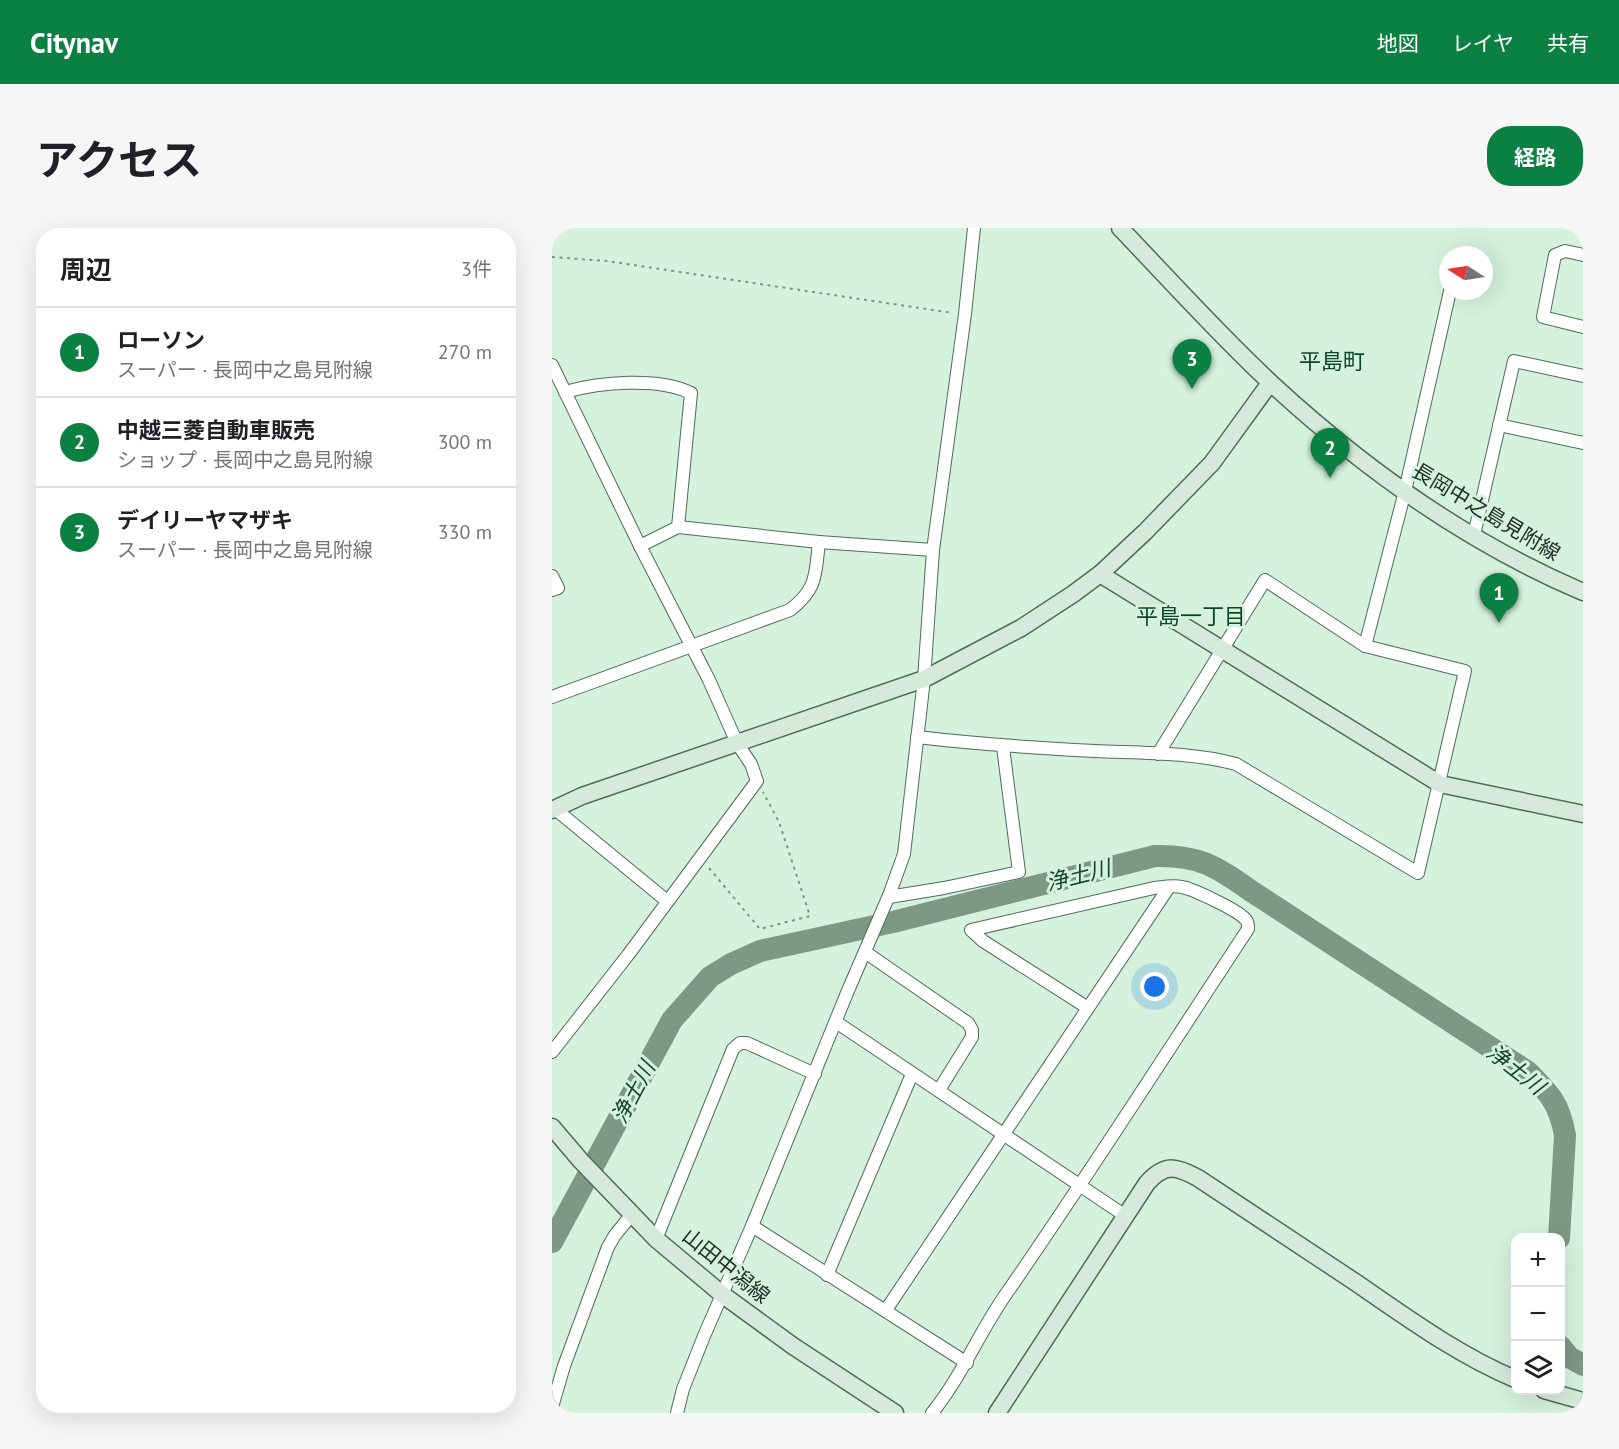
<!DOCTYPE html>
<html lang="ja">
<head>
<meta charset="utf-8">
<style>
  body { margin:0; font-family:"PT Sans","Noto Sans JP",sans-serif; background:#f6f6f6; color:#202124 }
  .controls { position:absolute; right:18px; bottom:18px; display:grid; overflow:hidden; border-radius:12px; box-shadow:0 6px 24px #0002 }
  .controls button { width:54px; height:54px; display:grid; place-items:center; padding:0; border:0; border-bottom:2px solid #e0e0e0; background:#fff; color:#202124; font:30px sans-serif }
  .compass { position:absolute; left:887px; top:18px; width:54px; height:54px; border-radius:50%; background:#fff; box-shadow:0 6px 24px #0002; rotate:282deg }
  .you { position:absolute; left:603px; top:759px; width:21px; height:21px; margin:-15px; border:4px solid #fff; border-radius:50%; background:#1a73e8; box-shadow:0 0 0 9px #1a73e833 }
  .badge { display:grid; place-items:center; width:39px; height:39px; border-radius:50%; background:#0b8043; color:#fff; font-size:20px; font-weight:700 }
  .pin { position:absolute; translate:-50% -50px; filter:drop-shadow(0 2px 3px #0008) }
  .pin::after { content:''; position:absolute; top:32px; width:21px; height:18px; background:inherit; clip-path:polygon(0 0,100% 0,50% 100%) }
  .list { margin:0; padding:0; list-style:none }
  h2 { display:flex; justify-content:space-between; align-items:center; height:78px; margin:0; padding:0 24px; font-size:26px }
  h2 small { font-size:20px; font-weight:400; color:#757577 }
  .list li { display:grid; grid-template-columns:39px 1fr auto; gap:18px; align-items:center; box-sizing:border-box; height:90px; padding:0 24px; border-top:2px solid #e0e0e0 }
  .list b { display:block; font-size:22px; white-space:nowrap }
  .list p { margin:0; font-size:20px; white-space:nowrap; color:#757577 }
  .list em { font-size:20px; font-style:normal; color:#757577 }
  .icon { flex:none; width:33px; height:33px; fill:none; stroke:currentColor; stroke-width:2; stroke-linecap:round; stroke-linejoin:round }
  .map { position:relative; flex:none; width:1031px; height:1185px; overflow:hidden; border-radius:24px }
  header { display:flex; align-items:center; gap:36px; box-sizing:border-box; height:84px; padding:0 30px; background:#0b8043; color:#fff }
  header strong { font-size:28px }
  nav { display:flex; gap:33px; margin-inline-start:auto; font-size:21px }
  .intro { display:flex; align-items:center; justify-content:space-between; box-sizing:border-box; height:144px; padding:0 36px }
  h1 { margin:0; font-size:42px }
  .button { padding:15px 27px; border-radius:24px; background:#0b8043; color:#fff; font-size:21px; font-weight:700 }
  main { display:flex; gap:36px; padding:0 36px }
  aside { flex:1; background:#fff; border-radius:24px; box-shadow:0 6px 24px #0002 }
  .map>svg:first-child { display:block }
</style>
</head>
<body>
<header>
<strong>Citynav</strong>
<nav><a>地図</a><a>レイヤ</a><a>共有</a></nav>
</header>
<div class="intro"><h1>アクセス</h1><a class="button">経路</a></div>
<main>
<aside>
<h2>周辺<small>3件</small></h2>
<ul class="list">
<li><span class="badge">1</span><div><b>ローソン</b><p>スーパー · 長岡中之島見附線</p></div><em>270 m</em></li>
<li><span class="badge">2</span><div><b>中越三菱自動車販売</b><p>ショップ · 長岡中之島見附線</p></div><em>300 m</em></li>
<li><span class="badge">3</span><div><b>デイリーヤマザキ</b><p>スーパー · 長岡中之島見附線</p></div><em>330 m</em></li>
</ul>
</aside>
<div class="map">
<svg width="1031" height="1185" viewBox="0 0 1031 1185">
  <rect width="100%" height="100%" fill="#d5f2dd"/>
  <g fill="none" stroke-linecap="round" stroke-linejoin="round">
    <g stroke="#7d9884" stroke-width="22">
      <path d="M0,1014l120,-222 38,-43 21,-13 29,-13 133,-29 262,-66c44,-1 61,10 96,35l277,181c22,22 31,31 37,63l-6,103"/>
      <polyline points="1008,1118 1017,1129 1031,1137"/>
    </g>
    <defs>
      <g id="street">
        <polyline points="1031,27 1013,23 1003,27 991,89 1031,99"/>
        <polyline points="0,137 88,318 157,452 185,515 199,536 205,553 76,727 0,824"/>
        <path d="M13,164c35,-10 94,-15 126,1l-13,134"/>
        <polyline points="947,197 1031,215"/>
        <polyline points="922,307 962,133 1031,148"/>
        <polyline points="88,318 126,299 267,314 381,322"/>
        <polyline points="0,348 6,360 0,362"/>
        <polyline points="813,418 853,263 898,63"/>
        <path d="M0,469l238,-87c28,-22 25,-35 29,-68"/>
        <path d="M365,509c60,7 118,11 178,14 46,2 96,1 141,13l182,109 47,-202 -100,-25 -100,-66 -107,174"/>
        <polyline points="3,581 115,673"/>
        <polyline points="337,669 392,660 467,644 451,519"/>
        <polyline points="313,724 416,795 420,802 420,809 387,862"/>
        <polyline points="284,794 575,989"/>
        <polyline points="200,998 415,1135"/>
        <polyline points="104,1011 181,821 188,815 195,815 263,846"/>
        <polyline points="275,1047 360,846"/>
        <polyline points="334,1082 617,659"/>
        <polyline points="0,1179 12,1138 56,1019 63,1007 81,985"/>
        <polyline points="125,1185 131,1161 152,1108 200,998 295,765 338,665 352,626 372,451 381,322 413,86 422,0"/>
        <path d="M380,1185c29,-36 46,-78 72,-116 84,-121 163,-245 244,-368 0,-4 0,-7 -2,-9 -6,-9 -53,-31 -64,-33 -9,-2 -19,0 -28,1l-183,42 12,11 105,67"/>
      </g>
      <g id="secondary">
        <path d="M568,0c50,52 99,107 152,156 91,84 196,159 311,208"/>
        <polyline points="548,346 888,556 1031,586"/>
        <polyline points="0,582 30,568 372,451 469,400 521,366 548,346 593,304 660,235 718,155"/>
        <polyline points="0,899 29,933 104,1011 171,1067 241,1118 343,1185"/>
        <polyline points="992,1162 1031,1173"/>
        <path d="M445,1185l150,-230c18,-20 29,-17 51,-5 52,35 105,69 157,104 51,35 103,73 160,97"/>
      </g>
    </defs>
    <use href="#street" stroke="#516b59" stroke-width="14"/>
    <use href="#secondary" stroke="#516b59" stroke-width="19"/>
    <g stroke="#809586" stroke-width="2" stroke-dasharray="3 4.5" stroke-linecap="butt">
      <polyline points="0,29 55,33 401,85"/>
      <polyline points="157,640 208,701 258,688 227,594 211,564"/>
    </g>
    <use href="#street" stroke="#fff" stroke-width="12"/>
    <use href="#secondary" stroke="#d6eadc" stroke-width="16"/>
  </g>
  <g text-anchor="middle" stroke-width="6" stroke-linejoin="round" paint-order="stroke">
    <g font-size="21" fill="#242f27" stroke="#d5f2dd">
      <text transform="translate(934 284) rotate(31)" y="7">長岡中之島見附線</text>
      <text transform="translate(174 1038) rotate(39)" y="7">山田中潟線</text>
    </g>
    <g font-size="22" fill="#0e4726" stroke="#d5f2dd">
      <text x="780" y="141">平島町</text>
      <text x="639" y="396">平島一丁目</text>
    </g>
    <g font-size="22" font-style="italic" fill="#164529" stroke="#d5f2dd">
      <text transform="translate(526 647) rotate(-14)" y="8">浄土川</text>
      <text transform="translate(964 841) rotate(38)" y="8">浄土川</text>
      <text transform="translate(81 864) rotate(-62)" y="8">浄土川</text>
    </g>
  </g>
</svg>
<div class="controls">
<button>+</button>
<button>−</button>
<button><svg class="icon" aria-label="layers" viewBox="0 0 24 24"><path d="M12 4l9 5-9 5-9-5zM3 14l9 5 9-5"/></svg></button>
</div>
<svg class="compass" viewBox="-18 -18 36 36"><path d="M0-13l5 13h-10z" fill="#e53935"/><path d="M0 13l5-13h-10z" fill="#757577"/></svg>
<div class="you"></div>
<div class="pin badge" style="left:947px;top:395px">1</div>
<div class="pin badge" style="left:778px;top:250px">2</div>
<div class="pin badge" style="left:640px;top:161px">3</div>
</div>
</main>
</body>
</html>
